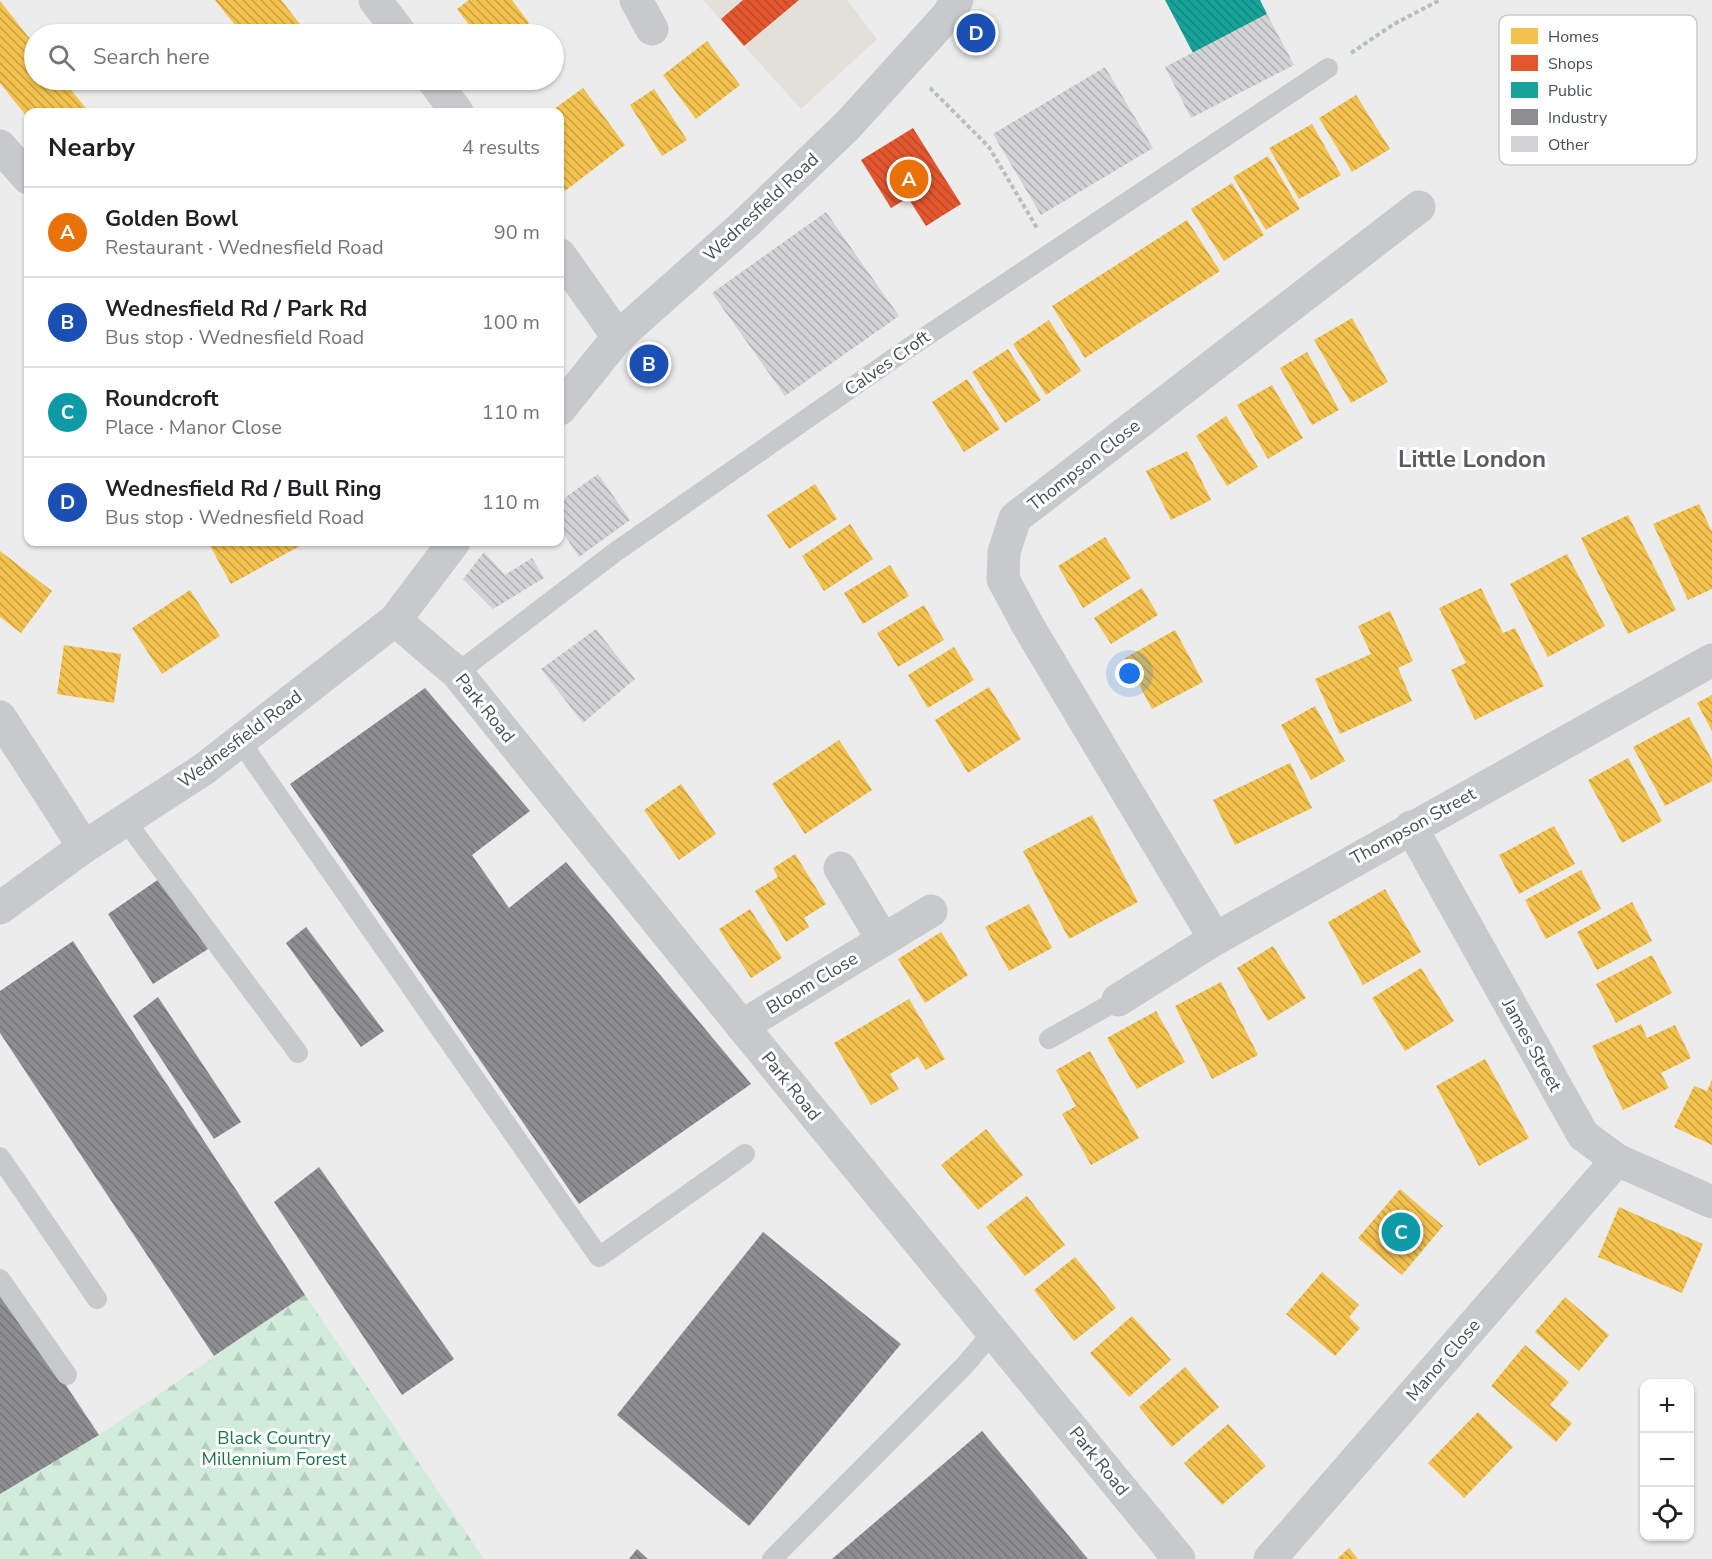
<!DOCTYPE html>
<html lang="en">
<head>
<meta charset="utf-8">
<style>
  body { margin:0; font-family:"Nunito Sans",sans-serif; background:#f2f2f2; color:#202124 }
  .controls { position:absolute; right:18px; bottom:18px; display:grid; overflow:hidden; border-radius:12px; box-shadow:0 2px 4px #0004 }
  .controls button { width:54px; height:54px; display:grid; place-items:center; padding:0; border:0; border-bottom:2px solid #e0e0e0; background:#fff; color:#202124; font:30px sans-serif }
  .you { position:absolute; left:1130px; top:674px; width:21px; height:21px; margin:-15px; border:4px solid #fff; border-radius:50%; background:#1a73e8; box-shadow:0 0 0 9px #1a73e833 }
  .badge { display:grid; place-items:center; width:39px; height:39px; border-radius:50%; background:#1a73e8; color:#fff; font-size:20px; font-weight:700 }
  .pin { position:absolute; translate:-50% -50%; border:3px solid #fff; box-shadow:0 2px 6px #0006 }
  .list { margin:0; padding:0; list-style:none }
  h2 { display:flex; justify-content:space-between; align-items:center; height:78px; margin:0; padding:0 24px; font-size:26px }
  h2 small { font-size:20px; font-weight:400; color:#757577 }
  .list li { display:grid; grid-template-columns:39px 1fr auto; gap:18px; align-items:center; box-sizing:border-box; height:90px; padding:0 24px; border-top:2px solid #e0e0e0 }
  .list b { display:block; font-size:22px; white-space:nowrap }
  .list p { margin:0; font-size:20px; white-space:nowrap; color:#757577 }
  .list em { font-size:20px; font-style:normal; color:#757577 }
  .icon { flex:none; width:33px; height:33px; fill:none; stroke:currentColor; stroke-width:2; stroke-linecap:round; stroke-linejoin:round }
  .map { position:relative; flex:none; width:1712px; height:1559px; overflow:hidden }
  .search { position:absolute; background:#fff; box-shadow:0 2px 4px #0004; left:24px; top:24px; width:540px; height:66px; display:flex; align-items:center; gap:15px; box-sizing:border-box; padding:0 21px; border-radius:33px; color:#757577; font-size:22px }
  .panel { position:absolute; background:#fff; box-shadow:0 2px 4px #0004; left:24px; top:108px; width:540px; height:438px; border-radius:12px }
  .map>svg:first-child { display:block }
</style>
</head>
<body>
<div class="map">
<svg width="1712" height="1559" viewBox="0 0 1712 1559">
  <defs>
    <pattern id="forest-firs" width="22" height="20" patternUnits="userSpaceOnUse" patternTransform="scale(1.5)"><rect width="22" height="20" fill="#d1ecdb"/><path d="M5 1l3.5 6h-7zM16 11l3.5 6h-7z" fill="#b5ccbe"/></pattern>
    <pattern id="homes-back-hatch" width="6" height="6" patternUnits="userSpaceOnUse" patternTransform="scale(1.5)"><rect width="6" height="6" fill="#f2c14e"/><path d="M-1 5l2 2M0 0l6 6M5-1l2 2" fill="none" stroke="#c69f44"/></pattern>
    <pattern id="shops-back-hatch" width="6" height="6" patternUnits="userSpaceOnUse" patternTransform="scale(1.5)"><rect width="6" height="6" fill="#e4572e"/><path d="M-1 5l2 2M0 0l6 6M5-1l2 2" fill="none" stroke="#bb4a2a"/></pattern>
    <pattern id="public-back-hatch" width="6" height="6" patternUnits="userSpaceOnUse" patternTransform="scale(1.5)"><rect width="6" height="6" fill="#17a398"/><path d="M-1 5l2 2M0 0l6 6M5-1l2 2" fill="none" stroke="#17877f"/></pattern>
    <pattern id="industry-back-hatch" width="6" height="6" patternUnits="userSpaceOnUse" patternTransform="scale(1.5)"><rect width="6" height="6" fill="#8d8d92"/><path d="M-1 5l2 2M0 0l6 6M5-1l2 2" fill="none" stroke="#75767a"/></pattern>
    <pattern id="building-back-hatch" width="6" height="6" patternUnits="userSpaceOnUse" patternTransform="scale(1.5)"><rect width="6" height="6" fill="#d3d3d5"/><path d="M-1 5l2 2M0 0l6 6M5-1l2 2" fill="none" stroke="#adaeb0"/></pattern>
  </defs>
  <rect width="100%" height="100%" fill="#edecec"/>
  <polygon fill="#e2e0d9" points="703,0 847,0 877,39 801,109"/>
  <polygon fill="url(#forest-firs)" points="305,1295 484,1559 0,1559 0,1494 99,1435"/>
  <g fill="url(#homes-back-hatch)">
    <polygon points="215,0 281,0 308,34 242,34"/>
    <polygon points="469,0 512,0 529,23 514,34 476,34 457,9"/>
    <polygon points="0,1 34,44 34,80 63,80 89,112 28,112 28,118 0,83"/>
    <polygon points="707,41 740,85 696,119 663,75"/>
    <polygon points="583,88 625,145 565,191 560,184 560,112 550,112"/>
    <polygon points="654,89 687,140 662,156 630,105"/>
    <polygon points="1356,95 1390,149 1352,172 1319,118"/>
    <polygon points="1312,124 1341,175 1299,199 1269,148"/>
    <polygon points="1268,156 1300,209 1266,230 1233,177"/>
    <polygon points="1232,183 1264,235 1224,261 1191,209"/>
    <polygon points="1187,220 1220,271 1085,358 1052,306"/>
    <polygon points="1352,318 1388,382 1351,403 1314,340"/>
    <polygon points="1049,320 1081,371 1046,395 1013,344"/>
    <polygon points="1008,349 1041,400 1005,423 972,372"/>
    <polygon points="1307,352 1339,410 1312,425 1280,368"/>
    <polygon points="967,379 1000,429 964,452 932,402"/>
    <polygon points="1272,385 1303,438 1268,459 1237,405"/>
    <polygon points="1226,416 1258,467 1227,486 1196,436"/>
    <polygon points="1187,451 1211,500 1171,520 1146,471"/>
    <polygon points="815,484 837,519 789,549 767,515"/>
    <polygon points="1699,504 1712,532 1712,589 1688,600 1653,524"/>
    <polygon points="1628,515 1676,610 1628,634 1581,538"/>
    <polygon points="850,524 873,559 824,591 802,556"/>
    <polygon points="1105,537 1131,578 1083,608 1058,566"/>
    <polygon points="208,542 307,542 231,584"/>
    <polygon points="0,551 52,591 21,633 0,617"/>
    <polygon points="1567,554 1605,626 1548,657 1510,584"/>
    <polygon points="890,565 909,596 863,624 844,593"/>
    <polygon points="1142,588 1158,615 1111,644 1094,618"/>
    <polygon points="1481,588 1503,633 1515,628 1544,686 1475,720 1451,670 1466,663 1439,608"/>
    <polygon points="190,590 220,636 162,674 132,628"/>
    <polygon points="924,605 944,640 898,667 877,633"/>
    <polygon points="1390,611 1413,661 1398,668 1412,701 1340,734 1315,679 1371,654 1358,626"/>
    <polygon points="1175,630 1203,682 1152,709 1125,658"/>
    <polygon points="64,645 121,654 114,703 57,694"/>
    <polygon points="954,647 974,680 928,708 908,675"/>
    <polygon points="989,687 1021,739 968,773 935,720"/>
    <polygon points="1712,695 1712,731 1697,703"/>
    <polygon points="1315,706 1345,761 1311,780 1281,725"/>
    <polygon points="1689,717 1712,760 1712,781 1665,806 1633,747"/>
    <polygon points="839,740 872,790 805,834 772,784"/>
    <polygon points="1628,758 1662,821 1622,843 1588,780"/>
    <polygon points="1290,763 1312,808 1235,845 1213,800"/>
    <polygon points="681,784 716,834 679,860 644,810"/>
    <polygon points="1092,815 1138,902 1069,939 1023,851"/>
    <polygon points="1554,826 1575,864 1519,894 1499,855"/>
    <polygon points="795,854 826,904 804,918 809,927 786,942 755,891 778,877 773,868"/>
    <polygon points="1581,870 1601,909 1546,939 1525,900"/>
    <polygon points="1385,889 1421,952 1363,985 1328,922"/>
    <polygon points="1632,902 1652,941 1597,970 1577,932"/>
    <polygon points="1029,904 1052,948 1009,971 985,927"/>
    <polygon points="750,909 782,958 751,978 719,929"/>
    <polygon points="941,932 968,975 925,1003 898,959"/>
    <polygon points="1273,946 1306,998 1268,1021 1237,968"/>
    <polygon points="1652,955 1672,993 1616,1023 1596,984"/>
    <polygon points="1421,968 1454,1021 1405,1051 1372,998"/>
    <polygon points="1221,982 1258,1055 1212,1079 1175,1006"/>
    <polygon points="909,999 945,1059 926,1070 918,1057 890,1074 899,1089 871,1105 834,1043"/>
    <polygon points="1156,1011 1185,1062 1137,1089 1107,1038"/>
    <polygon points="1641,1024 1647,1038 1675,1025 1691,1058 1661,1073 1669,1088 1623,1110 1592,1046"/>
    <polygon points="1090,1051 1139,1138 1091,1165 1062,1114 1076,1106 1056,1070"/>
    <polygon points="1485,1059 1529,1138 1479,1166 1436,1086"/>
    <polygon points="1712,1080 1712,1145 1674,1127 1694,1086 1707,1091"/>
    <polygon points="986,1129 1023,1175 978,1210 941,1165"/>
    <polygon points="1400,1189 1443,1226 1402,1275 1358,1238"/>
    <polygon points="1027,1196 1065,1245 1025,1276 986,1227"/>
    <polygon points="1619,1207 1703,1244 1682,1293 1598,1257"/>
    <polygon points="1075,1257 1116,1308 1074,1341 1034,1290"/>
    <polygon points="1322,1272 1359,1305 1349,1317 1360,1328 1335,1356 1286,1314"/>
    <polygon points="1565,1297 1609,1335 1579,1371 1535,1332"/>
    <polygon points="1132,1316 1171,1360 1129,1397 1090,1353"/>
    <polygon points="1525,1345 1569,1382 1550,1405 1572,1423 1556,1442 1491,1386"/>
    <polygon points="1185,1367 1219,1407 1172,1447 1139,1407"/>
    <polygon points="1478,1412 1513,1447 1464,1498 1428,1463"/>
    <polygon points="1228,1424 1266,1466 1222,1505 1184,1463"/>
    <polygon points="1349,1548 1358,1559 1337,1559"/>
  </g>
  <g fill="url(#shops-back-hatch)">
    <polygon points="743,0 799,0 744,46 721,19"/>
    <polygon points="913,128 961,204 926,226 908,198 891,208 861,160"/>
  </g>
  <polygon fill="url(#public-back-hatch)" points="1165,0 1260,0 1267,14 1193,53"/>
  <g fill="url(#industry-back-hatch)">
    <polygon points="425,688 530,811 472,855 509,908 566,862 751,1084 579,1204 290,784"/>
    <polygon points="159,879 208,949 153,984 108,914"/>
    <polygon points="306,927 384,1031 361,1047 286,943"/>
    <polygon points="73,941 305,1295 214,1356 0,1033 0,991"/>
    <polygon points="158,997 241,1122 214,1139 133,1016"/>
    <polygon points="319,1167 454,1359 402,1395 274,1202"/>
    <polygon points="763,1232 901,1344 749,1526 617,1415"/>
    <polygon points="0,1286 99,1435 0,1494"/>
    <polygon points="982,1431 1088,1559 832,1559"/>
    <polygon points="637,1549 648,1559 629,1559"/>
  </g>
  <g fill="url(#building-back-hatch)">
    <polygon points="1267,14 1294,65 1191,118 1165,67"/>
    <polygon points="1105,67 1153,148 1041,215 993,134"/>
    <polygon points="826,212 899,316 785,396 712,293"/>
    <polygon points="598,474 630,520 579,557 560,528 560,501"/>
    <polygon points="484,552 505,575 532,558 544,578 493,609 463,579"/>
    <polygon points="596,629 635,679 583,723 541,669"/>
  </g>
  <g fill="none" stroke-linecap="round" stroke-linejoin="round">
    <g stroke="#b5c0bc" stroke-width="4" stroke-dasharray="4.5 3" stroke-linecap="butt">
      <polyline points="1351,53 1394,24 1440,0"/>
      <polyline points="930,88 989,147 1037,228"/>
    </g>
    <g stroke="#c7c9cb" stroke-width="20">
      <polyline points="457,673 614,553 910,347 1328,68"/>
      <polyline points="240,741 599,1257 745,1154"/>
      <polyline points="125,820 298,1053"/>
      <polyline points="1049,1039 1118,1000"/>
      <polyline points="0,1157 97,1299"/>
      <polyline points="0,1279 67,1375"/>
      <polyline points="772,1559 965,1365 993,1332"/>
    </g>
    <g stroke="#c7c9cb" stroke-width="33">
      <polyline points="375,0 401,34"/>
      <polyline points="636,0 652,29"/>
      <polyline points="433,80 457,112"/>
      <polyline points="0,146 28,178"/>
      <polyline points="560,255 618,337"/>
      <polyline points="395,620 457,673 742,1026 1179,1559"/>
      <polyline points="0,717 84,847"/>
      <polyline points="1411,827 1583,1135 1617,1160 1712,1202"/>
      <polyline points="840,868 883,940"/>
      <polyline points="1215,939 1027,624 1003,579 1004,552 1015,518 1419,207"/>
      <polyline points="1118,1000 1215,939 1712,660"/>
      <polyline points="742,1026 931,911"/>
      <polyline points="1270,1559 1617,1160"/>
    </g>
    <g stroke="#c7c9cd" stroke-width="33">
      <polyline points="560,409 618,337 745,224 848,125 947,16 957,0"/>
      <polyline points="0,908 84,847 204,769 395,620 454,542"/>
    </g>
  </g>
  <g text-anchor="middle" stroke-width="6" stroke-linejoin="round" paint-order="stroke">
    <g font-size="18" fill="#454f58" stroke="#fff">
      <text transform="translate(761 207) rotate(-43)" y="6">Wednesfield Road</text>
      <text transform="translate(887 363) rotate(-35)" y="6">Calves Croft</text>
      <text transform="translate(1084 465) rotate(-38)" y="6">Thompson Close</text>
      <text transform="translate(485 708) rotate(51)" y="6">Park Road</text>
      <text transform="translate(240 739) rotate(-37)" y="6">Wednesfield Road</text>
      <text transform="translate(1413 826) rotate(-29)" y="6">Thompson Street</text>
      <text transform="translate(812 983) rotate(-31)" y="6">Bloom Close</text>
      <text transform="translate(1532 1045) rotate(61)" y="6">James Street</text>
      <text transform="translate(791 1086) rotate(51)" y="6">Park Road</text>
      <text transform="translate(1443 1360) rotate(-49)" y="6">Manor Close</text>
      <text transform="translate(1099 1461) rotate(51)" y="6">Park Road</text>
    </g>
    <g font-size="18" fill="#197648" stroke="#fff">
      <text x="274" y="1444">Black Country<tspan x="274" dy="21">Millennium Forest</tspan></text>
    </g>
    <g font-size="24" font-weight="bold" fill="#595c60" stroke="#fff">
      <text x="1472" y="467">Little London</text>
    </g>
  </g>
  <rect x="1499" y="15" width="198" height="150" rx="9" fill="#fff" stroke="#c7cacd" stroke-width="1.5"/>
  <rect x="1511" y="28" width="27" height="16" fill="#f2c14e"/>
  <rect x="1511" y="55" width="27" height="16" fill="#e4572e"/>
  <rect x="1511" y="82" width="27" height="16" fill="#17a398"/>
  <rect x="1511" y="109" width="27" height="16" fill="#8d8d92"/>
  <rect x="1511" y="136" width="27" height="16" fill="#d3d3d5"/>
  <g font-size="16" fill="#454f58">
    <text x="1548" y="42">Homes</text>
    <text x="1548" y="69">Shops</text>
    <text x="1548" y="96">Public</text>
    <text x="1548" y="123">Industry</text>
    <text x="1548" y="150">Other</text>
  </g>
</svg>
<div class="controls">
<button>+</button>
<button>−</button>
<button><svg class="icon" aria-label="locate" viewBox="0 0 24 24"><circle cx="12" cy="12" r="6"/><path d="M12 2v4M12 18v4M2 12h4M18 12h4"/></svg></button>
</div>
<div class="you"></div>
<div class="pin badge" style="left:909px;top:179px;background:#e8710a">A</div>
<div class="pin badge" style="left:649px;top:364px;background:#1a4fb4">B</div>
<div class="pin badge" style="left:1401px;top:1232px;background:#0f9aa8">C</div>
<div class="pin badge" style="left:976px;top:33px;background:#1a4fb4">D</div>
<div class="search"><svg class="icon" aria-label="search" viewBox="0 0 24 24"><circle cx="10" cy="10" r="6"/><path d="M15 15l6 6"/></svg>Search here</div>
<section class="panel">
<h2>Nearby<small>4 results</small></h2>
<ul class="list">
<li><span class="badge" style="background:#e8710a">A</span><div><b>Golden Bowl</b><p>Restaurant · Wednesfield Road</p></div><em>90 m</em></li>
<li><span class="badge" style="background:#1a4fb4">B</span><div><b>Wednesfield Rd / Park Rd</b><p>Bus stop · Wednesfield Road</p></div><em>100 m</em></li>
<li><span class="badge" style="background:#0f9aa8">C</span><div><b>Roundcroft</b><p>Place · Manor Close</p></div><em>110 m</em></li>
<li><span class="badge" style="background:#1a4fb4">D</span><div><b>Wednesfield Rd / Bull Ring</b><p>Bus stop · Wednesfield Road</p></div><em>110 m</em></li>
</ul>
</section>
</div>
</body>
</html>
